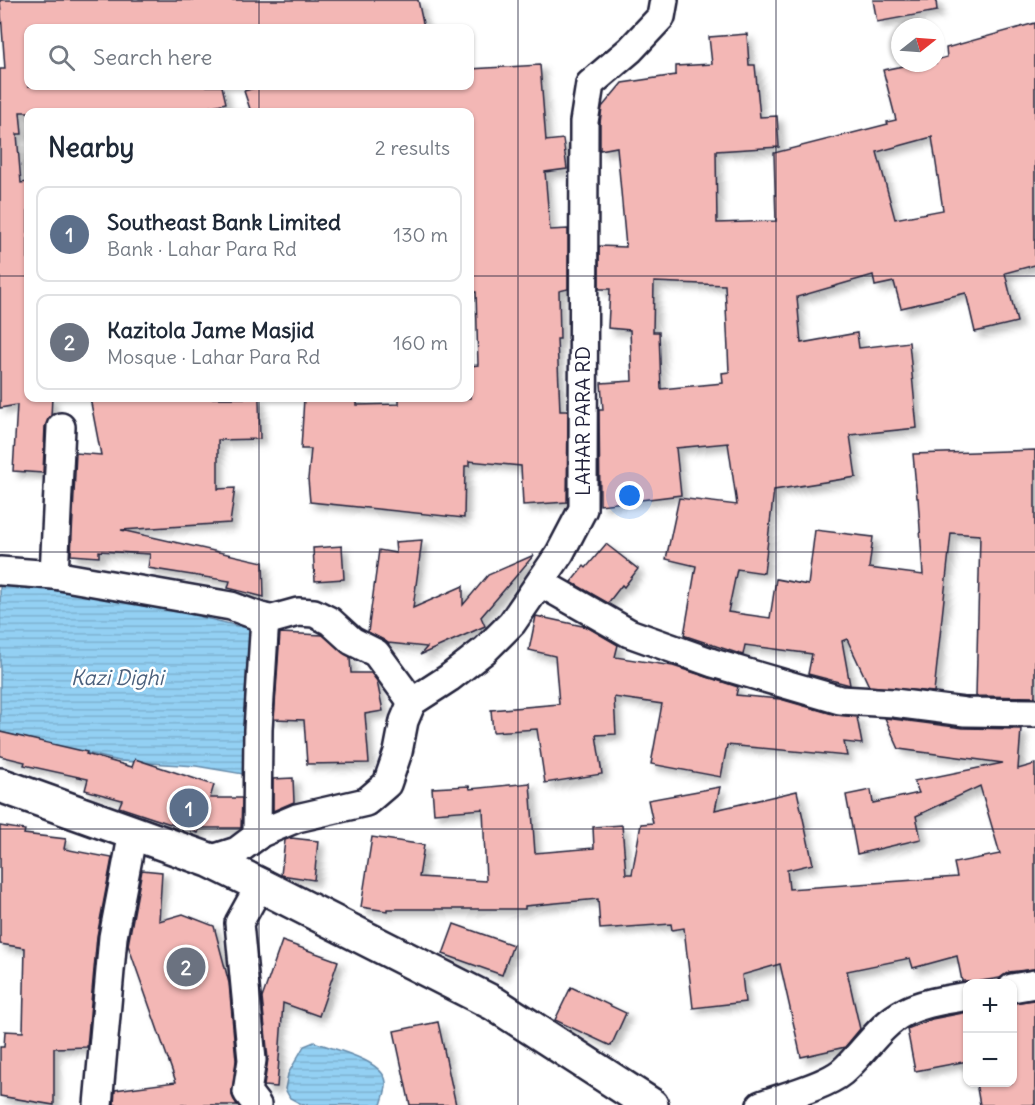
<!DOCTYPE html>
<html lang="en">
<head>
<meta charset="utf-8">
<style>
  body { margin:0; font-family:Delius,sans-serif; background:#f2f2f3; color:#1f2937 }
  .controls { position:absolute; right:18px; bottom:18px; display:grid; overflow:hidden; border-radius:12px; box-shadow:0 2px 4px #0004 }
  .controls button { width:54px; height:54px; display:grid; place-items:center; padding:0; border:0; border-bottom:2px solid #e0e1e3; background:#fff; color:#1f2937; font:30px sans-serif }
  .compass { position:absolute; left:891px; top:18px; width:54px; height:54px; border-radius:50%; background:#fff; box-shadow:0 2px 4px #0004; rotate:73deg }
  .you { position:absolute; left:630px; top:496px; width:21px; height:21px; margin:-15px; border:4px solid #fff; border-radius:50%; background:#1a73e8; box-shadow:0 0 0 9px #1a73e833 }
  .badge { display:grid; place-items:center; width:39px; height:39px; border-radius:50%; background:#db2777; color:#fff; font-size:20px; font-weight:700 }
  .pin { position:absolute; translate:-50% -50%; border:3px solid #fff; box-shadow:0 2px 6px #0006 }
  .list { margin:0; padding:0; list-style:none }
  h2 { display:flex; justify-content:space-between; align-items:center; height:78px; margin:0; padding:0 24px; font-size:26px }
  h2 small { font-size:20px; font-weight:400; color:#747a83 }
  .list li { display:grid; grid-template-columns:39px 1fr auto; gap:18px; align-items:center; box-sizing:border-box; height:96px; margin:0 12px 12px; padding:0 12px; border:2px solid #e0e1e3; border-radius:12px }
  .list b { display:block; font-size:22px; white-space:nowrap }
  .list p { margin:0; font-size:20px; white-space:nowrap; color:#747a83 }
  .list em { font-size:20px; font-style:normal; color:#747a83 }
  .icon { flex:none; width:33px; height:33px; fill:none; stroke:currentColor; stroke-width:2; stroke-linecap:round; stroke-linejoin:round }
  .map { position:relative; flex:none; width:1035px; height:1105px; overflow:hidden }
  .search { position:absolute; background:#fff; box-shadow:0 2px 4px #0004; left:24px; top:24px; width:450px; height:66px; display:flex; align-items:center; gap:15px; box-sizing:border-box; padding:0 21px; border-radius:12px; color:#747a83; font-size:22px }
  .panel { position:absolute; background:#fff; box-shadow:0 2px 4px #0004; left:24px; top:108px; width:450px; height:294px; border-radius:12px }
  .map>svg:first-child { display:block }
</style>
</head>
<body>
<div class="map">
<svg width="1035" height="1105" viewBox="0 0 1035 1105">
  <defs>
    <pattern id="water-rules" width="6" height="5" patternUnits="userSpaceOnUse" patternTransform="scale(1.5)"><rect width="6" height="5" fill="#93d0f3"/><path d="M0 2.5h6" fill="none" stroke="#7eb2d1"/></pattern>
    <filter id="shadow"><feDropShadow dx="5.5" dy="5.5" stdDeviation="3" flood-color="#0004"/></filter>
  </defs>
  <rect width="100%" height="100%" fill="#fff"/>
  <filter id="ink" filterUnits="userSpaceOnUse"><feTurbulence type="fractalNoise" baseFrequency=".0167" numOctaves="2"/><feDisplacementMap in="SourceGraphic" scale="12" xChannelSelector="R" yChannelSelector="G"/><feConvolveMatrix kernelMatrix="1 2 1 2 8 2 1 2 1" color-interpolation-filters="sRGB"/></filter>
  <g filter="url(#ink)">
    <g fill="url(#water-rules)" stroke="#668aa9" stroke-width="1.5">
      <polygon points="0,581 131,600 251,629 250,703 243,774 196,766 119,761 0,732"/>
      <path d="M314,1042c19,7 69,18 72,40 1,7 -3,16 -5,23h-78l-13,-7 -5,-9 3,-15 16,-28z"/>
    </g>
    <g fill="#f3b7b5" stroke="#22223b" stroke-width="1.5" fill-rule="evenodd" filter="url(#shadow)">
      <polygon points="0,0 418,0 424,28 28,28 28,86 222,86 226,103 186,112 20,112 22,134 17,134 21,183 28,182 28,398 52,398 51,416 45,426 43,473 13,471 17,405 0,408 0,69 5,69"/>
      <polygon points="873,0 936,0 937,11 877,22"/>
      <path d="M1035,23v242l-30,8 12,49 -42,10 -9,-39 -65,15 -7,-26 -19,4 -2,-11 -76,22 4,46 56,-10 2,15 50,-6 8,86 -67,7 6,42 -82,13 -10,83 -27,-4 -9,43 42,6 6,-39 32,6 7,-55 58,7 -4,31 54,7 -5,-77h-1l-4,-44 122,-4v247l-59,-1 4,-161 -29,-2 -17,159 -65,-6 -22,-47 -5,2 8,44 -42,-11 4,-20 -67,-9 -2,10 -57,-19 -2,-1 12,-69 -30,-7 13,-61 58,7 -9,-62 -52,5 5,47 -81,10 -1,-95h4l-2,-27 31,-2 -2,-51 -22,-2 2,-39h-11v-43l27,1 -9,-100 -17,3v-27l2,-16 20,-24 54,-8v-9l36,-2 -3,-27 38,-3 2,31h6l5,52 17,-1 2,31 -63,4 1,72 59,-2 -2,-68 114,-29 -1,-2 9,-2 -13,-50 35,-7h18v-3l11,-3 -1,-9zM932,137l11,73 -48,9 -18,-67zM654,282l71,3 4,87 -7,1 1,10 -62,6 -2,-57h-6z"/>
      <polygon points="540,65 546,141 563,139 567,169 545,172 550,230 568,229 568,289 559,291 560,339 557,339 560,411 568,411 567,502 523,505 521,466 469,461 469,466 465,466 464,518 310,502 308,479 311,449 301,449 304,398 357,398 357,405 399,404 399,398 470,398 470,366 478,365 476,292 470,292 470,112 251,112 244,91 262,86 470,86 470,69"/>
      <polygon points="90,398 259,398 260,439 218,440 218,489 235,488 230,523 121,530 263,562 264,597 228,588 230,581 148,568 150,554 99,551 99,557 71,555 76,453 101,455"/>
      <polygon points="422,540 413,608 463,586 463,605 488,575 534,555 481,617 485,626 420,655 427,647 388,643 368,632 379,550 396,553 395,542"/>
      <polygon points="606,544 638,569 624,587 622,585 608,603 571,582 584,566 586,568"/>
      <polygon points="342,546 344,579 315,581 313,548"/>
      <polygon points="536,616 587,627 618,645 615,657 673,666 738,687 736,695 780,699 836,715 857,717 862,744 844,742 847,756 727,745 721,777 651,764 662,704 614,697 616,734 596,735 602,774 545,783 537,729 493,732 491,710 559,704 555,656 529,650"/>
      <polygon points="280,633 323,635 350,657 351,673 371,673 377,681 383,711 365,714 369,763 307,764 304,720 274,719"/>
      <polygon points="885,718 963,728 1021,729 1018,769 1035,764 1035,969 1009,972 1000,978 975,982 962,981 957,956 913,968 910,958 847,971 860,1029 845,1047 801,1057 780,964 742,975 745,1002 693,1008 684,928 672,930 671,924 600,929 598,899 525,906 525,909 387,909 387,911 361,907 372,837 424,845 419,877 486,881 483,809 434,813 432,788 469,786 470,789 530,783 535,853 594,848 593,827 622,825 626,874 632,874 641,824 653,823 648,800 720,787 715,810 797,791 813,864 787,870 789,889 957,877 954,863 1000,854 980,786 916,816 921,839 857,854 846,795 871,790 873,803 919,793 914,781 1003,763 899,749"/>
      <polygon points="0,732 87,752 86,754 132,767 135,759 214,785 210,798 242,798 241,828 200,828 198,833 119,807 122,800 85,790 88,779 24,765 25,762 0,756"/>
      <polygon points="293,778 294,802 273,811 273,779"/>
      <polygon points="0,826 25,830 24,834 66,839 64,849 112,858 97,936 87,1047 54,1048 54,1105 0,1096 0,1047 4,1047 5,1031 23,1032 25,948 0,944"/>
      <polygon points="291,838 318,841 314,880 281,875 285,840"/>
      <polygon points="142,870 162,872 159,921 183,914 214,926 229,983 236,1060 232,1095 237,1105 114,1105 115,1090 176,1082 128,945"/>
      <polygon points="454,924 513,945 502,975 443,954"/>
      <polygon points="282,941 338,961 319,1016 283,1003 277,1087 264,1086 268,1059 262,998"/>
      <polygon points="571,987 626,1013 611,1046 555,1020"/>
      <polygon points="1035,1000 1035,1105 980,1105 976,1083 1012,1083 1012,1003"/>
      <polygon points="968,1012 968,1061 915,1071 907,1029 932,1019"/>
      <polygon points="438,1022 456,1105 410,1105 394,1031"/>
    </g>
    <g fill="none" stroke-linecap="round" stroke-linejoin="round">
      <defs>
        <g id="street">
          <polyline points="0,571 54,575 231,606 269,620 298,612 314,613 330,621 352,641 376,653 412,702"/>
          <polyline points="54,575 61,427"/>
          <polyline points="541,583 629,633 713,663 840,700 894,703 965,712 1035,713"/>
          <polyline points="257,836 258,729 265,618"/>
          <polyline points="209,860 237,851 261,833 297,818 366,802 387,784 398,752 404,721 412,702 449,678 485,650 512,623 560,553 583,509 584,122 590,84 630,50 661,17 664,0"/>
          <polyline points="1012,988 1035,984"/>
          <polyline points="98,1105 113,937 133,832"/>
          <polyline points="257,1105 247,1092 252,1060 239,923 260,885"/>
          <path d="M761,1105c22,-8 64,-19 81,-33 22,-19 37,-47 63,-60 19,-10 42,-12 63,-16"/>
        </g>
        <polyline id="secondary" points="0,785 209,860 260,885 493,1003 651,1105"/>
      </defs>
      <use href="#street" stroke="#22223b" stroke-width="32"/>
      <use href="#secondary" stroke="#22223b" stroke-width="38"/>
      <use href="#street" stroke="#fff" stroke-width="27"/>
      <use href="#secondary" stroke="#fff" stroke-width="33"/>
    </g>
  </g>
  <path fill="none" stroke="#22223b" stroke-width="1.5" stroke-opacity="0.55" d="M259,0v28M518,0v1105M776,0v1105M259,86v26M0,276h28M470,276h565M259,398v707M0,552h1035M0,829h1035"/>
  <g text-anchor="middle" stroke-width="5" stroke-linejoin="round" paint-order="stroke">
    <g font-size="20" fill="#22223b" stroke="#fff">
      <text transform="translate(583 421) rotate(-90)" y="7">LAHAR PARA RD</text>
    </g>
    <g font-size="21" font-style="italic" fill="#4a5f7b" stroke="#fff">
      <text x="117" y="685">Kazi Dighi</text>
    </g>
  </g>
</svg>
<div class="controls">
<button>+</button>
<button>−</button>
</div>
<svg class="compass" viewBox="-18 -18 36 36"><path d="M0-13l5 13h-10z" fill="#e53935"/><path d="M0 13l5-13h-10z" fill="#747a83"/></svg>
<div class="you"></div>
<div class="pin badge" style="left:189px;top:808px;background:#5c6f8a">1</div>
<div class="pin badge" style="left:186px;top:967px;background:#6b7280">2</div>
<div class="search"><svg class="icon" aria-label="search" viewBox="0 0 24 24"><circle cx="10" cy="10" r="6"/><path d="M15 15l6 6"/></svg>Search here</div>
<section class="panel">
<h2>Nearby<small>2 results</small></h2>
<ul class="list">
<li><span class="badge" style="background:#5c6f8a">1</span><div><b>Southeast Bank Limited</b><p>Bank · Lahar Para Rd</p></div><em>130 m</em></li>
<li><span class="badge" style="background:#6b7280">2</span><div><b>Kazitola Jame Masjid</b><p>Mosque · Lahar Para Rd</p></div><em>160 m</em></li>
</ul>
</section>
</div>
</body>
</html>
